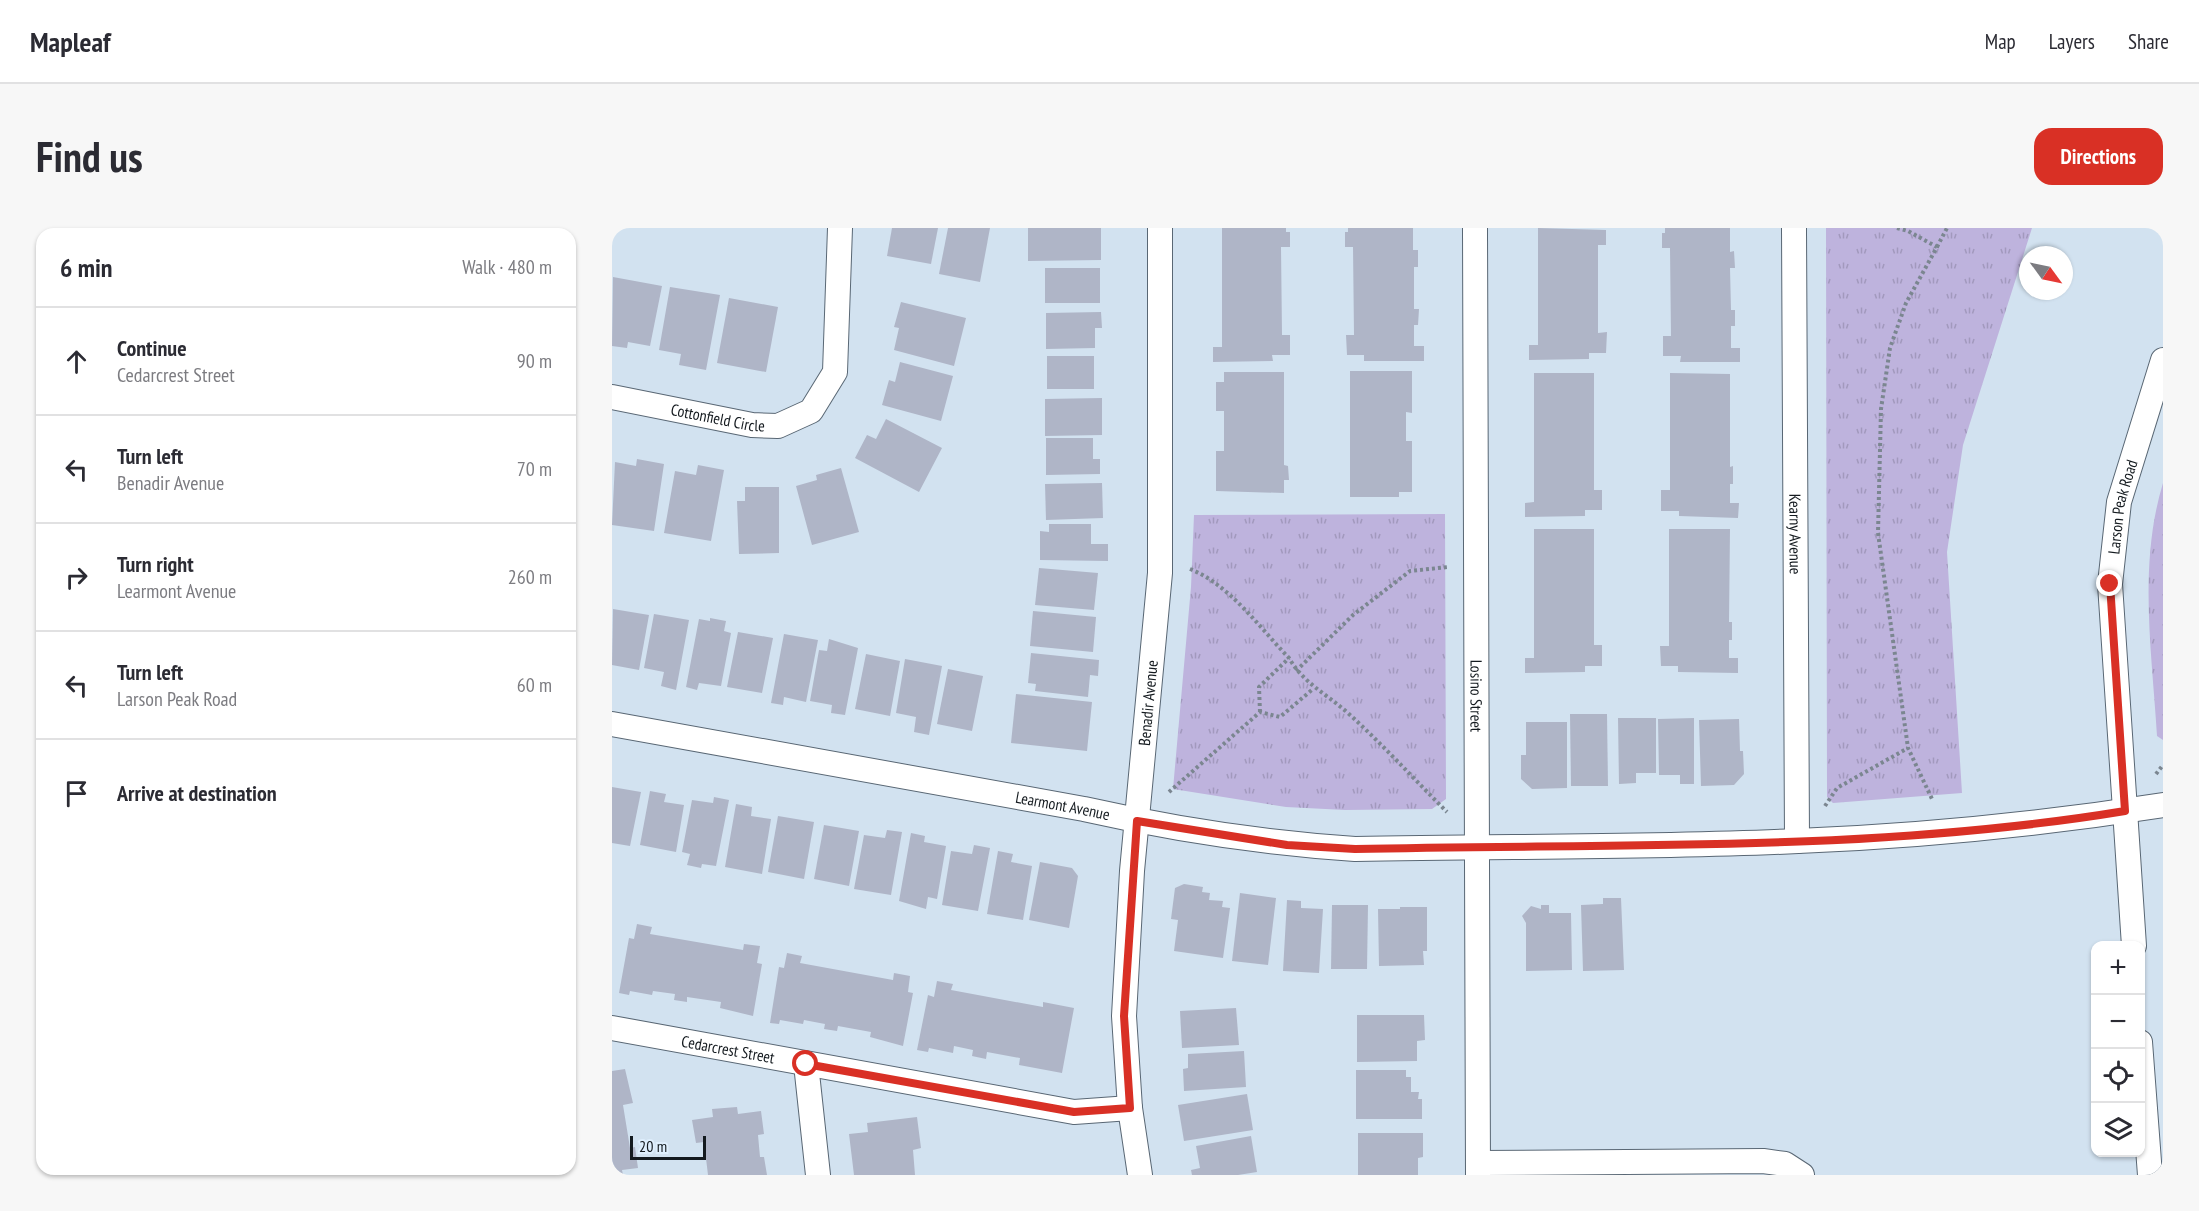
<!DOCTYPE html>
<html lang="en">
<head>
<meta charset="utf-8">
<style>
  body { margin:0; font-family:"PT Sans Narrow",sans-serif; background:#f7f7f7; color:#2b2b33 }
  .controls { position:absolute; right:18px; bottom:18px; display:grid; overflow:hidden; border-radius:12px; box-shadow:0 2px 4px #0004 }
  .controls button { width:54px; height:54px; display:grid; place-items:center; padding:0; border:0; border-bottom:2px solid #e1e1e2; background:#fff; color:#2b2b33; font:30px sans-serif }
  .compass { position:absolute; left:1407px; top:18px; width:54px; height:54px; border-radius:50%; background:#fff; box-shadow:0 2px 4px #0004; rotate:123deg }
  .scale { position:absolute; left:18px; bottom:15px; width:76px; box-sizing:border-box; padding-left:6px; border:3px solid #141a1f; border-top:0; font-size:16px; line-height:21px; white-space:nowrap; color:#141a1f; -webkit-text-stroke:4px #dfeffd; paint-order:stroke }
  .stop { position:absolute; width:18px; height:18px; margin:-14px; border:4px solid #d93025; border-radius:50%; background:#fff }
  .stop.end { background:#d93025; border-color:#fff; box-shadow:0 2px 6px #0008 }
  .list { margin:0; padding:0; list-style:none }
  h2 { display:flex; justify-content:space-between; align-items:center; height:78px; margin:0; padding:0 24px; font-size:26px }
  h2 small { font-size:20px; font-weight:400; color:#7c7c81 }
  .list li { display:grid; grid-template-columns:39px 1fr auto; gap:18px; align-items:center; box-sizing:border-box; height:108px; padding:0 24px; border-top:2px solid #e1e1e2 }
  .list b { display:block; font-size:22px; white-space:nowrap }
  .list p { margin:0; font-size:20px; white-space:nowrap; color:#7c7c81 }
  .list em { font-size:20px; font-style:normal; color:#7c7c81 }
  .icon { flex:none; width:33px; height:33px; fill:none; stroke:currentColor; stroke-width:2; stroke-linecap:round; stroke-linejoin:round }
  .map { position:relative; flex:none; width:1551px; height:947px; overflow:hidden; border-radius:18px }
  header { display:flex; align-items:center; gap:36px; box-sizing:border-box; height:84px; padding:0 30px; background:#fff; border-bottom:2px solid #e1e1e2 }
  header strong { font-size:28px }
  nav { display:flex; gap:33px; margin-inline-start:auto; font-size:21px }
  .intro { display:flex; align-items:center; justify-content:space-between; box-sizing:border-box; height:144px; padding:0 36px }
  h1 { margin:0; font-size:42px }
  .button { padding:15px 27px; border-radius:18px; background:#d93025; color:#fff; font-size:21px; font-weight:700 }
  main { display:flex; gap:36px; padding:0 36px }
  aside { flex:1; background:#fff; border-radius:18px; box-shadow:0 2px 4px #0004 }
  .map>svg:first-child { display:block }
</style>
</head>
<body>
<header>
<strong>Mapleaf</strong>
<nav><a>Map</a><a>Layers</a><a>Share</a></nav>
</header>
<div class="intro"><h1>Find us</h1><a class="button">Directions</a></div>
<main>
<aside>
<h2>6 min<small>Walk · 480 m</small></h2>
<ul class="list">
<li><svg class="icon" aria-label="ahead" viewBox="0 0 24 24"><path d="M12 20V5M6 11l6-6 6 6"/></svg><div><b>Continue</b><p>Cedarcrest Street</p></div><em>90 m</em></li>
<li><svg class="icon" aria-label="left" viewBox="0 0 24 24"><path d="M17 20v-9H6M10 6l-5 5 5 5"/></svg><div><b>Turn left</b><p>Benadir Avenue</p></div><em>70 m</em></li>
<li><svg class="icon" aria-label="right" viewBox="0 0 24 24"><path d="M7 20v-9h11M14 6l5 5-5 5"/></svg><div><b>Turn right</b><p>Learmont Avenue</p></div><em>260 m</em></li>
<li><svg class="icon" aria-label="left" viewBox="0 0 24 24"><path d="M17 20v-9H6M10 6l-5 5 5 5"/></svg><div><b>Turn left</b><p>Larson Peak Road</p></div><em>60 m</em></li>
<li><svg class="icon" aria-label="arrive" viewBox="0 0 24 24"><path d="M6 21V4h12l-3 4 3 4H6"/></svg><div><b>Arrive at destination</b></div></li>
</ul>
</aside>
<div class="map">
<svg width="1551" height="947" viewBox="0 0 1551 947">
  <defs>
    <pattern id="park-tufts" width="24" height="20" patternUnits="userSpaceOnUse" patternTransform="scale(1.5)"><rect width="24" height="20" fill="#beb3dd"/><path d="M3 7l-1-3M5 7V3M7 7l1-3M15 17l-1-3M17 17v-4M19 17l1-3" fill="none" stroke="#a299bd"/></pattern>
  </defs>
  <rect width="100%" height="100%" fill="#d2e2f0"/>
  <g fill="url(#park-tufts)">
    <polygon points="1214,0 1420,0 1351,217 1335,324 1350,565 1221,575 1215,569"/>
    <path d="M1551,255v257l-6,-4c-5,-84 -19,-171 6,-253z"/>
    <polygon points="833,286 834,571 820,581 733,582 674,579 561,561 579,359 582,287"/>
  </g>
  <g fill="#afb5c7">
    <polygon points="280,0 326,0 319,36 275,28"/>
    <polygon points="336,0 378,0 368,54 327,46"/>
    <polygon points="416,0 489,0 489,32 416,33"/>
    <polygon points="610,0 674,0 674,4 678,4 678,19 669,19 670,107 678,107 678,127 660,127 661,133 601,134 601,119 610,119"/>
    <polygon points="736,0 801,0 801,22 806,22 806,39 802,39 802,81 807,81 806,97 802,97 802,118 812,118 812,133 752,133 752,127 735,127 734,107 742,107 741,19 733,19 733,4 736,4"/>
    <polygon points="926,0 994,2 994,17 986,17 986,105 995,104 994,125 977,125 977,131 917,132 917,117 926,117"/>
    <polygon points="1053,0 1118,0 1118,24 1122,23 1123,40 1118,40 1119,82 1123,82 1123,98 1119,98 1119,120 1128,120 1128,134 1068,134 1069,128 1051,128 1051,108 1059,108 1058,20 1050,20 1050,5 1053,5"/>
    <rect x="433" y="40" width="55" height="35"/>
    <polygon points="1,49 50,58 38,118 16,114 15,120 0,118"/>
    <polygon points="58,59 108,67 94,142 67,137 69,126 47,122"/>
    <polygon points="117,70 166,79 154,144 105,135"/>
    <polygon points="289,74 354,90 342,138 282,122 287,100 282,99"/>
    <polygon points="489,84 490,100 483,100 483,120 434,121 434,85"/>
    <rect x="435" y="128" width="47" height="33"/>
    <polygon points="288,134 341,148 329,193 270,177 277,152 283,154"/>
    <polygon points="738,143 800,143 800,185 794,184 794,213 800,213 800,264 787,264 787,269 738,269"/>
    <polygon points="612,144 672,144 672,237 676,238 677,252 672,252 672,265 604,263 604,223 612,223 612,183 604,183 604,154 612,154"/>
    <polygon points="922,145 982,145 982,262 990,262 990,282 973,282 973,288 913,289 913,275 922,274"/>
    <polygon points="1058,145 1118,146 1118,239 1121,238 1121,256 1118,256 1118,275 1127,275 1126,290 1067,288 1067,283 1049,283 1049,262 1058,262"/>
    <polygon points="490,170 490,207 433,208 433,171"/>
    <polygon points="274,191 330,220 307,264 243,230 255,207 264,211"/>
    <polygon points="434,210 481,210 481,231 488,231 488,246 434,247"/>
    <polygon points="25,231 52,236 42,303 0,297 3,234 24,238"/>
    <polygon points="86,237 112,242 99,313 52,305 63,243 84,247"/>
    <polygon points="229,240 247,304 200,317 184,258 205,252 204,247"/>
    <polygon points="490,255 491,290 434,292 433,256"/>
    <polygon points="133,259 167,259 167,325 127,326 125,273 133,273"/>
    <polygon points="437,296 479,296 479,316 496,316 496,333 428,332 428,303 437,304"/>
    <polygon points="922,301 982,301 982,417 990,417 990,438 973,438 973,444 913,445 913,430 922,430"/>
    <polygon points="1057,301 1118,301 1117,394 1120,394 1120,412 1117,412 1117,430 1126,430 1126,445 1066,444 1066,438 1049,438 1048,418 1057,418"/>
    <polygon points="427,340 486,345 482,382 423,377"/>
    <polygon points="1,381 37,387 27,442 0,437"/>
    <polygon points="421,383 484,389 481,424 418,418"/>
    <polygon points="42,386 77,392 64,462 49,458 52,444 32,440"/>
    <polygon points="98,390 114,393 112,403 119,405 109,458 87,455 85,462 74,459 87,391 98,393"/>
    <polygon points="126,404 161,410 150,465 115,459"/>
    <polygon points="172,406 206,412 194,474 172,469 171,477 159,475"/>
    <polygon points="217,411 246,420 233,487 219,485 220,477 198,473 207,422 215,423"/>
    <polygon points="419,425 487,432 486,448 478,447 476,469 423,463 424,456 416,455"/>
    <polygon points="254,426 288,433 278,488 243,481"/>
    <polygon points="293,431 330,438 317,507 302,504 304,489 284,485"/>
    <polygon points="336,441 371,448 360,503 325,496"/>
    <polygon points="404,466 480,474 475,523 399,515"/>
    <polygon points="958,486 995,486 996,558 959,558"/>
    <polygon points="1006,490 1044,490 1044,545 1024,545 1024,555 1007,556"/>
    <polygon points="1082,490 1082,556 1068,556 1068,547 1047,547 1046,491"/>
    <polygon points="1127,491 1128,523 1131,523 1132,546 1122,557 1089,558 1087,492"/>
    <polygon points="914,494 955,494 955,560 920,561 909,551 909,527 914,527"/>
    <polygon points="0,559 29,564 18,618 0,615"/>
    <polygon points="38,563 54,566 52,574 72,577 64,624 28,617"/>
    <polygon points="102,569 117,572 104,638 90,636 89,640 75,637 78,626 70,624 80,572 101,575"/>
    <polygon points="124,576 140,579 139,588 159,591 150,646 113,639"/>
    <polygon points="166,588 202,594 192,651 156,644"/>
    <polygon points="212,597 247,603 237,658 202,651"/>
    <polygon points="275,602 290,604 279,667 242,661 252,607 273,610"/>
    <polygon points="299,605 313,608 312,614 334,618 325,671 316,669 314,681 287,673"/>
    <polygon points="362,617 378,620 366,683 330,677 339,623 360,626"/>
    <polygon points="386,623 401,626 399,634 420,638 411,692 375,686"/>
    <polygon points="428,634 460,640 466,648 457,700 417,692"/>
    <polygon points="572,656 591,659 590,664 598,665 597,672 611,673 610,679 618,680 611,730 562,723 566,692 559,691 563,660"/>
    <polygon points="628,665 664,670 656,737 620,733"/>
    <polygon points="991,670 1009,670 1012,742 971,743 969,677 991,676"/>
    <polygon points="675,672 689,673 689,680 711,681 707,745 671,743"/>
    <polygon points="720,677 756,677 755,741 719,741"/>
    <polygon points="929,677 937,677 937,685 959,685 960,742 914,743 914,695 910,688 919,678 929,681"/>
    <polygon points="788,679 815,679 815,723 811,723 812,737 767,738 766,681 788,681"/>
    <polygon points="25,696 40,699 38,706 131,722 132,716 148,718 145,735 150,736 141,788 108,780 109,774 75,769 75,774 62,772 63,766 41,763 40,767 18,763 17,767 7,765 17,710 22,711"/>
    <polygon points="175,725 190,728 188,735 281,752 282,745 298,748 296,764 301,765 291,818 258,809 259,804 226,798 225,803 212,801 213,796 192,792 191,796 168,792 167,796 158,795 167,739 172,740"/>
    <polygon points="325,753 341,756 339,762 431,779 431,774 462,780 450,845 407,837 408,830 375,824 374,831 360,828 361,822 342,818 341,825 317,820 316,824 305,822 316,767 322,769"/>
    <polygon points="624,780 627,817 570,820 568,783"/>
    <polygon points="745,787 812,787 813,812 805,813 805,833 745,834"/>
    <polygon points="632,823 634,859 572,863 571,841 576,840 576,826"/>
    <polygon points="13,841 21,875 11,877 18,920 23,919 26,940 10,942 11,947 0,947 0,843"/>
    <polygon points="744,842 794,842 794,849 799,849 799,864 807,864 806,871 810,871 810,891 744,891"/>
    <polygon points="635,866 641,902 572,913 566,877"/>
    <polygon points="125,879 126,886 149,883 152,906 146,907 148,929 152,929 155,947 96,947 92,914 84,915 80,892 101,889 100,881"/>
    <polygon points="305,889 309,920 301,922 303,947 242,947 237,906 256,904 255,895"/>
    <polygon points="746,905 811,905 811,929 806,930 806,947 746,947"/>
    <polygon points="639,908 645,944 626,947 580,947 579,942 588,940 584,918"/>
  </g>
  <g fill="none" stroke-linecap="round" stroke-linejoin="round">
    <defs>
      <g id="street">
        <path id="s1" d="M863,0l3,947"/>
        <path id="s2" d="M1182,0l3,613"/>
        <path id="s3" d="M0,169l140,28 26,1 33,-15 24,-39 5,-144"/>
        <path id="s4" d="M0,496l472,85c89,20 179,34 271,40 147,-3 296,-1 443,-8 122,-5 244,-17 365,-36"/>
        <path id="s5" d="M1522,718l-24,-362 9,-82 44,-142"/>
        <path id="s6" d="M0,800l462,84 56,-4"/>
        <polyline points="1528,814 1538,947"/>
        <polyline points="194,836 206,947"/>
        <polyline points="866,935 1151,933 1173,936 1190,947"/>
        <path id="s7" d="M528,947l-10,-67 -6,-92 8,-145 28,-298v-345"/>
      </g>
    </defs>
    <use href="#street" stroke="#596774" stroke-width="26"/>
    <g stroke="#7b8690" stroke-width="4" stroke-dasharray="3 3" stroke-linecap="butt">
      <polyline points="1285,0 1296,3 1325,19 1294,75 1278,120 1269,181 1266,305 1296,520 1320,571"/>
      <polyline points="1325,19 1335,0"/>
      <path d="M578,341c40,16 69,58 99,89 15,26 38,36 60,56 34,31 65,65 98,98"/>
      <polyline points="684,443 741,387 798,343 836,339"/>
      <polyline points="648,484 647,459 677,430"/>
      <polyline points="1544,546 1551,537"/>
      <polyline points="557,564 648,484 668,489 701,461"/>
      <polyline points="1213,578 1225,560 1296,520"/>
    </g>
    <use href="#street" stroke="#fff" stroke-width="24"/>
  </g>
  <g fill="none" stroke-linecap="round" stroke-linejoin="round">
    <path stroke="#d93025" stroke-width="8" d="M194,836l268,48 56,-4 -6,-92 13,-195 150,24 68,4c256,-6 516,4 770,-38l-15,-227"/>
  </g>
  <g text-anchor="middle" stroke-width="4.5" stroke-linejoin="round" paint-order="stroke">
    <g font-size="16" fill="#141a1f" stroke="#dfeffd">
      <text dy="6" stroke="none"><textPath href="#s3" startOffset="108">Cottonfield Circle</textPath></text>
      <text dy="6" stroke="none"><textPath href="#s5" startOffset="441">Larson Peak Road</textPath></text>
      <text dy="6" stroke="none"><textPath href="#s2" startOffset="306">Kearny Avenue</textPath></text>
      <text dy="6" stroke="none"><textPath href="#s1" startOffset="468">Losino Street</textPath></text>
      <text dy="6" stroke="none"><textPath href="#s7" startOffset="474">Benadir Avenue</textPath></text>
      <text dy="6" stroke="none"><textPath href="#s4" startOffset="458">Learmont Avenue</textPath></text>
      <text dy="6" stroke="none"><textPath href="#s6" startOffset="118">Cedarcrest Street</textPath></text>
    </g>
  </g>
</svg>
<div class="controls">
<button>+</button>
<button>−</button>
<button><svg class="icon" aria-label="locate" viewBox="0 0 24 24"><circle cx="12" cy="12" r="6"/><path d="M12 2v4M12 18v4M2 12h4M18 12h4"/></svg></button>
<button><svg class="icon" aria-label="layers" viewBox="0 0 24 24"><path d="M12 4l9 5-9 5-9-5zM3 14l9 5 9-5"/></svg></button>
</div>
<svg class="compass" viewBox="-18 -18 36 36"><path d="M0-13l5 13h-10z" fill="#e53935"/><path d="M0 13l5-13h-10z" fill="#7c7c81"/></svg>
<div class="scale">20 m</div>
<div class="stop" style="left:194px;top:836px"></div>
<div class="stop end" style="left:1498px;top:356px"></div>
</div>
</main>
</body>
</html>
